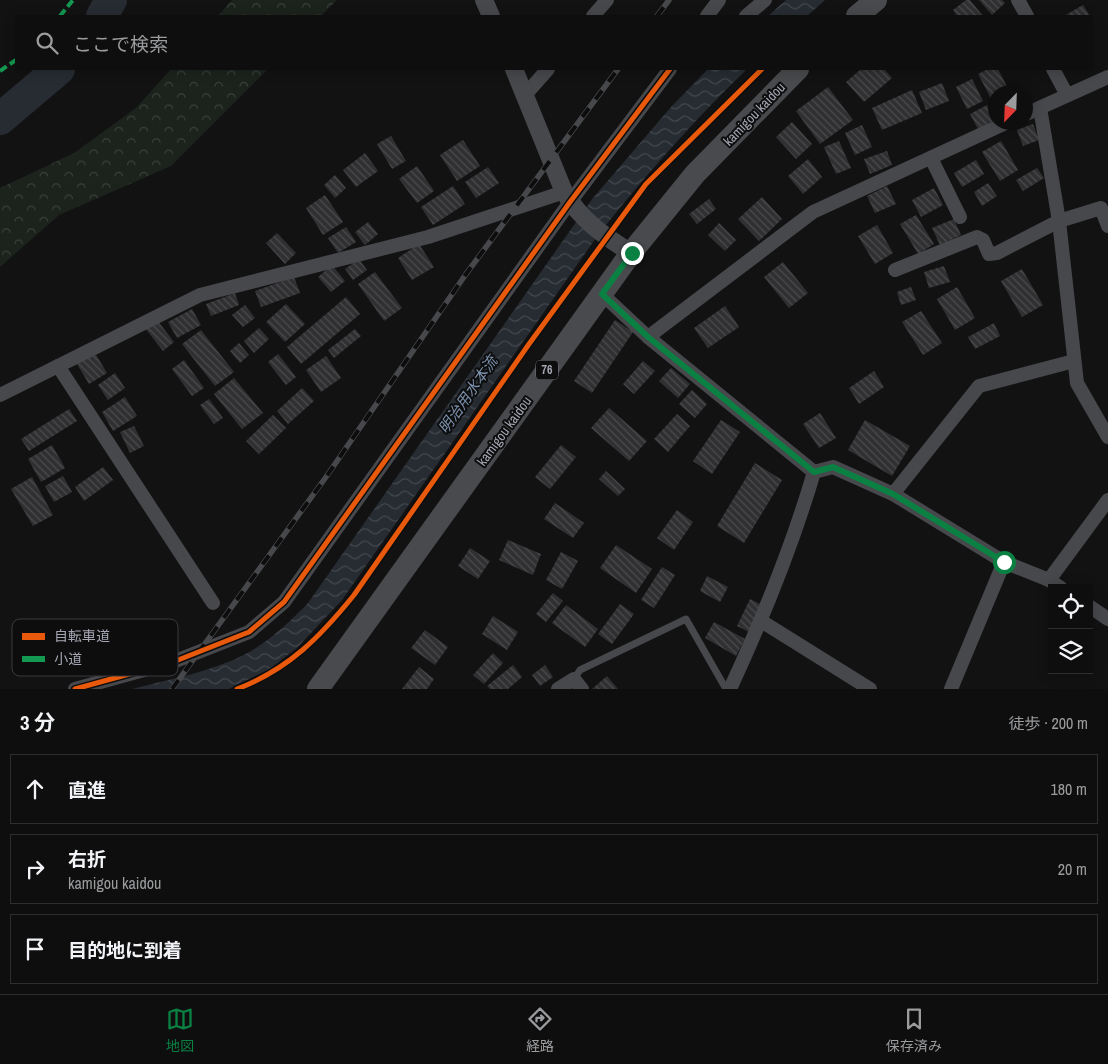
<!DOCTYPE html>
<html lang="ja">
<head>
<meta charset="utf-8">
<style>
  body { margin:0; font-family:"Archivo Narrow","Noto Sans JP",sans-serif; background:#1c1c1c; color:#f1f3f6 }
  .controls { position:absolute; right:15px; bottom:15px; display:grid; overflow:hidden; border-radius:0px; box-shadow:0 2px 12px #0003 }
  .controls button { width:45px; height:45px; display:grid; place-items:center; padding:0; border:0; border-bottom:1px solid #2e2e2e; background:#0e0e0e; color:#f1f3f6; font:25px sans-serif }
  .compass { position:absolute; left:988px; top:85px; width:45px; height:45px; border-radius:50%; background:#0e0e0e; box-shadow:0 2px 12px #0003; rotate:203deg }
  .stop { position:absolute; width:15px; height:15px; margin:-11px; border:4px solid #0b8043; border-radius:50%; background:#fff }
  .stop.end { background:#0b8043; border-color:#fff; box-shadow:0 1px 5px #0008 }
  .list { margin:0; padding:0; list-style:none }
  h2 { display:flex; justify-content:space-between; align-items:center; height:65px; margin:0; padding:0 20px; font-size:21px }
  h2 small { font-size:16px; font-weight:400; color:#9b9c9e }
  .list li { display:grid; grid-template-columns:32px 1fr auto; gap:15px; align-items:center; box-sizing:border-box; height:70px; margin:0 10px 10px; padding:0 10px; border:1px solid #2e2e2e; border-radius:0px }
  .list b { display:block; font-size:19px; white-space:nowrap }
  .list p { margin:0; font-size:16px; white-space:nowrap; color:#9b9c9e }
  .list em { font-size:16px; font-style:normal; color:#9b9c9e }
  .icon { flex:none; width:28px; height:28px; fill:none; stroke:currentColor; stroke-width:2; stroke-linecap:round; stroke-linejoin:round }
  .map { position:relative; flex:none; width:1108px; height:689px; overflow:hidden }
  .search { position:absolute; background:#0e0e0e; box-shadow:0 2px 12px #0003; left:15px; right:15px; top:15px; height:55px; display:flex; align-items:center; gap:12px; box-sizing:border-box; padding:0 18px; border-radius:0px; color:#9b9c9e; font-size:19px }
  .sheet { height:305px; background:#0e0e0e }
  nav { display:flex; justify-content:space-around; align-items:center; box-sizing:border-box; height:70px; border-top:1px solid #2e2e2e; background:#0e0e0e; font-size:14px; color:#9b9c9e }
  nav a { display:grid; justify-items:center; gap:2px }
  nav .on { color:#0b8043 }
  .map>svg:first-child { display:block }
</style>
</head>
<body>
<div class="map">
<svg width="1108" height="689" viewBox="0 0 1108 689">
  <defs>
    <pattern id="forest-crowns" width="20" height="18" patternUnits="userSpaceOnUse" patternTransform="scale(1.25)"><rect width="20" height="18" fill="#1c231d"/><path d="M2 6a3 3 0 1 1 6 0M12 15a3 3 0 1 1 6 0" fill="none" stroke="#3a403b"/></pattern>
    <pattern id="water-waves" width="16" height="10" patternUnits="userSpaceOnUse" patternTransform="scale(1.25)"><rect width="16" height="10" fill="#272c33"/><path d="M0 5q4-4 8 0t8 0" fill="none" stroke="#43484e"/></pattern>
    <pattern id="building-back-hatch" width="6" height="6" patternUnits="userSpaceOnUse" patternTransform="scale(1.25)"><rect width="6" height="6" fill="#303032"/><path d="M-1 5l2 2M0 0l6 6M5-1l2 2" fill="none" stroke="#4b4b4d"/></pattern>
  </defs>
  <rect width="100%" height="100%" fill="#121213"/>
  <g fill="url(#forest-crowns)">
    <polygon points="232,0 337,0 321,16 218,16"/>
    <polygon points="171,69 268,69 171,166 59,215 0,267 0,188 74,153 136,108"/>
  </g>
  <g fill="url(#water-waves)">
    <polygon points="786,0 825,0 807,16 768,16"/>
    <path d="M708,69h39c-54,52 -102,107 -149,166l-256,365 -45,48 -29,22 -39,19h-97c32,-8 66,-15 96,-27 31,-11 58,-36 80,-59l285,-405 78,-91z"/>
  </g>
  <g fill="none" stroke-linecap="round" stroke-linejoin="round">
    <g stroke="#272c33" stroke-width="32">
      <polyline points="102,16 111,0"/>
      <polyline points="0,119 59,69"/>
    </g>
  </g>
  <g fill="url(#building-back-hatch)">
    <polygon points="966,0 970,0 983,16 957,16 953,10"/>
    <polygon points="979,0 1002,0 1005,3 992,15"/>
    <polygon points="1083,5 1090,16 1064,16"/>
    <polygon points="861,69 884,69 892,78 864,102 846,82"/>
    <polygon points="988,69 998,69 1010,92 996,92 996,108 978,74"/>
    <polygon points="972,79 983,101 967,109 956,87"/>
    <polygon points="942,83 949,101 926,110 919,92"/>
    <polygon points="828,87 853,120 820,144 796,111"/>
    <polygon points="912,90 922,113 882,130 872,108"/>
    <polygon points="987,105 995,120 978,129 970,114"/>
    <polygon points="792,122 812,144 796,159 776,137"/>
    <polygon points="1033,124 1039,140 1023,146 1017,130"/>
    <polygon points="862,125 872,147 855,155 845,133"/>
    <polygon points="391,136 406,161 392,169 377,144"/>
    <polygon points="463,140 480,166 457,181 440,155"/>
    <polygon points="839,141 851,168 836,174 824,147"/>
    <polygon points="1001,141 1018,170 1000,181 982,152"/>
    <polygon points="887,151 892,165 870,174 864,159"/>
    <polygon points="365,153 378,171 356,187 343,170"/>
    <polygon points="808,159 822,177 803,194 788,176"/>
    <polygon points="976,160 984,174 962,187 954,173"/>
    <polygon points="417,166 434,191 417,203 399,179"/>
    <polygon points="488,167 499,183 476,198 465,182"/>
    <polygon points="1037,168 1044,178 1023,191 1016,180"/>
    <polygon points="335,175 346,188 335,198 324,185"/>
    <polygon points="988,183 997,196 982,206 974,192"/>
    <polygon points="453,186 465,204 433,225 421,207"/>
    <polygon points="887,186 896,204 875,213 867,196"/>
    <polygon points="934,188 943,205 921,217 912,200"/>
    <polygon points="325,195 343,222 323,235 306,208"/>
    <polygon points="762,197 782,219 759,241 738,219"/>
    <polygon points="709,199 716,209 697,224 689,214"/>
    <polygon points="916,215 934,244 918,254 900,224"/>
    <polygon points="954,219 961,235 940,245 932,228"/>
    <polygon points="368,222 378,234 365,245 355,232"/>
    <polygon points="719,223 736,240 725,251 708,235"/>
    <polygon points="877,225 893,253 875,264 858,236"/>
    <polygon points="346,227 356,242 338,253 328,238"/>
    <polygon points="277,233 296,253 285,264 266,243"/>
    <polygon points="419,244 434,267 412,280 398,258"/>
    <polygon points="359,259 367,270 353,280 345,269"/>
    <polygon points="783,262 808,293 789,308 764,277"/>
    <polygon points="332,265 345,281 331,292 318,277"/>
    <polygon points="944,266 950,282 929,288 924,272"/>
    <polygon points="1022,269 1043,305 1022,317 1001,281"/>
    <polygon points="375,272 402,308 384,321 358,284"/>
    <polygon points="294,277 300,293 261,307 255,291"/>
    <polygon points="911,287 916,300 901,305 897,292"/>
    <polygon points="957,287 975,318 955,330 937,299"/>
    <polygon points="235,293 239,305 211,316 206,304"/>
    <polygon points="346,297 360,314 301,364 287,347"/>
    <polygon points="286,304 305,324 285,342 266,322"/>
    <polygon points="245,305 255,318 243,327 232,315"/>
    <polygon points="725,306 739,327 708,348 694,328"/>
    <polygon points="192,309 201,325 177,338 168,322"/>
    <polygon points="921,311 942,343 923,355 902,322"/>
    <polygon points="157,320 174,342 163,351 145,328"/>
    <polygon points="615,320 633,332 592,393 574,381"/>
    <polygon points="994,323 1000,336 975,349 968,337"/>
    <polygon points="259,328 269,339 254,353 244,341"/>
    <polygon points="355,329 361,336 334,358 328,350"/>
    <polygon points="201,330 234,372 215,386 182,344"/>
    <polygon points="239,343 249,355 240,363 230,351"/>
    <polygon points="95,353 107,373 89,384 77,364"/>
    <polygon points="278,354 296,377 286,385 268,362"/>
    <polygon points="326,356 341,378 321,392 306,370"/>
    <polygon points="184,360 204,388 192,396 172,369"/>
    <polygon points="643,361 655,371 634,394 623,384"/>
    <polygon points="671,368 690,384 678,398 659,381"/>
    <polygon points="874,371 884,387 859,404 849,388"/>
    <polygon points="115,373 125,388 108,400 98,385"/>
    <polygon points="234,378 263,413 242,429 214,394"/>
    <polygon points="302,388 314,401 288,424 277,411"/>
    <polygon points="692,390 707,404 695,418 679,404"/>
    <polygon points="125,397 137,416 113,431 102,412"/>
    <polygon points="209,399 223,418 214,424 200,405"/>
    <polygon points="609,408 647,441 629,461 591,428"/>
    <polygon points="69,409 77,421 29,451 21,439"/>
    <polygon points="820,413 836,438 819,448 803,424"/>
    <polygon points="677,414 690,426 668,452 654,439"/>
    <polygon points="273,415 286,428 259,454 246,441"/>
    <polygon points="721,420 740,432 712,474 693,461"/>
    <polygon points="865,420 910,446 892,476 848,450"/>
    <polygon points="134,426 144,446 130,453 120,432"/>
    <polygon points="52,445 65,468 41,482 28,459"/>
    <polygon points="561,445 576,457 550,489 535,477"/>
    <polygon points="755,463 782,480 744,543 717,526"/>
    <polygon points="103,467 113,480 84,501 75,487"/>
    <polygon points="606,471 625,489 618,496 599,479"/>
    <polygon points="63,476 72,492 54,502 45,486"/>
    <polygon points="32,477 53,515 33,526 11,489"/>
    <polygon points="555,503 584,523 573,538 544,519"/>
    <polygon points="677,510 693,522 674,550 657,538"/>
    <polygon points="508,540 541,554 533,575 499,560"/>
    <polygon points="616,545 652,569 636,593 600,568"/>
    <polygon points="470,548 490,561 478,579 458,566"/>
    <polygon points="561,552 578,561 562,589 546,580"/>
    <polygon points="662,567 675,575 654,608 641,600"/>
    <polygon points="707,576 728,587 720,602 700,591"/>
    <polygon points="553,593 563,601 546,622 536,614"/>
    <polygon points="750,599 762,605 749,632 737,626"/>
    <polygon points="620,604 634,614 612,644 598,634"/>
    <polygon points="566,605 598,629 585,647 552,623"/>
    <polygon points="493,616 518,632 507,650 482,634"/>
    <polygon points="714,622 745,639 736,656 705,638"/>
    <polygon points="425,630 448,647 435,665 411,648"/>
    <polygon points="493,653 503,663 484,684 473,675"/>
    <polygon points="513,665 522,677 508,689 490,689 487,686"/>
    <polygon points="545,665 553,677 540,686 532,675"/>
    <polygon points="419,667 434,679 427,689 402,689"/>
    <polygon points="607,676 618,689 592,689"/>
  </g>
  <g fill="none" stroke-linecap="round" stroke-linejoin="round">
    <polyline stroke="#47484b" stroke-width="7" points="574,679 580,670 686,619 726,689"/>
    <g stroke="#47484b" stroke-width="14">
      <polyline points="1018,0 1027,16"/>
      <polyline points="593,16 607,0"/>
      <polyline points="707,16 719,0"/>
      <polyline points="746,16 765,0"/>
      <polyline points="1053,69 1067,95"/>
      <polyline points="525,95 548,69"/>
      <polyline points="1040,108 1059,221 1077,383 1108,437"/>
      <polyline points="1026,114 1108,77"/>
      <polyline points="931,158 960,217"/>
      <polyline points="895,270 977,237 983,240 989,254 997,253 1059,221 1101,208 1108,226"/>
      <polyline points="602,294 648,337 814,472"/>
      <polyline points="648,337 813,212 1008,122"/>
      <polyline points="58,366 213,603"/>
      <polyline points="0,395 200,295 428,237 564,192"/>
      <polyline points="814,472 833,467 893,494 1004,562 1049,580 1061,588"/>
      <polyline points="893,494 979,386 1074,361"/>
      <polyline points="1049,580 1108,500"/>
      <polyline points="1089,606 1108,619"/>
      <polyline points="761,621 870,689"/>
      <polyline points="75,689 173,662 249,632 284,602 570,202 670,69"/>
      <polyline points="558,689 574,679 582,689"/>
      <path d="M730,689c33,-71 62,-142 84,-217"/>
      <polyline points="951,689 1004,562"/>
    </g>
    <g stroke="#47484b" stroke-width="18">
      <polyline points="484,0 491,16"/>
      <path d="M514,69l50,123c18,29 39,43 67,61"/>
    </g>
    <g stroke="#494a4d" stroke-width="22">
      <polyline points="857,16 876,0"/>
      <polyline points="318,689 631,253 695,174 798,69"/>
    </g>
    <defs>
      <g id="rail">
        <polyline points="657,16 669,0"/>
        <polyline points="172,689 326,477 466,274 618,69"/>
      </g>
    </defs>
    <use href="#rail" stroke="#47484b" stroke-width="5.5"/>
    <use href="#rail" stroke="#0d0d0e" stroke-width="4" stroke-dasharray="11" stroke-linecap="butt"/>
    <g stroke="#139951" stroke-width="4" stroke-dasharray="8 4" stroke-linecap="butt">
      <polyline points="60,16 73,0"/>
      <polyline points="0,71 16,60"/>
    </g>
    <defs>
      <g id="cycleway">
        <polyline points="75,689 173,662 249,632 284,602 570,202 670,69"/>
        <path d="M237,689c52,-20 83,-52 117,-94l175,-251 117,-160 116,-115"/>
      </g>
    </defs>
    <use href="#cycleway" stroke="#0d0d0e" stroke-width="8"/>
    <use href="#cycleway" stroke="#e8590c" stroke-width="5"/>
  </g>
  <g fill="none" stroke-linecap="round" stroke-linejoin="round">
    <polyline stroke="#0b8043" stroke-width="6" points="632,253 602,294 648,337 814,472 833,467 893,494 1004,562"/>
  </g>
  <g text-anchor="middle" stroke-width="4" stroke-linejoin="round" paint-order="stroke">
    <rect fill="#0d0d0e" stroke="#777982" stroke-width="1" x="536" y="360.5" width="22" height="19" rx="4"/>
    <g font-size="12" font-weight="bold" fill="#a4a7b3">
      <text x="547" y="374">76</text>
    </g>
    <g font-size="14" fill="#a4a7b3" stroke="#0d0d0e">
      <text transform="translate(754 114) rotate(-46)" y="5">kamigou kaidou</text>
      <text transform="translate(504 431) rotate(-54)" y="5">kamigou kaidou</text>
    </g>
    <g font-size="15" font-style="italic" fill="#7c92ad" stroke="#0d0d0e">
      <text transform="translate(468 395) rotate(-55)" y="5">明治用水本流</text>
    </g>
  </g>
  <rect x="12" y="619" width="166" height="57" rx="8" fill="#0d0d0e" stroke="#3a3b40" stroke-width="1"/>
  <rect x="22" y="633" width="23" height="7" fill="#e8590c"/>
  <rect x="22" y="656" width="23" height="6" fill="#139951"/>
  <g font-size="14" fill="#a4a7b3">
    <text x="54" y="641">自転車道</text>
    <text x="54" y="664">小道</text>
  </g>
</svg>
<div class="controls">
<button><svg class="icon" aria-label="locate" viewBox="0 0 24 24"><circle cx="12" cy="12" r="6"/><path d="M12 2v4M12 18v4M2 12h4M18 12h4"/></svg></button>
<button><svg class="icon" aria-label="layers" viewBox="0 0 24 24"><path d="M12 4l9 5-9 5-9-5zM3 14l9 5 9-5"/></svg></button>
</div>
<svg class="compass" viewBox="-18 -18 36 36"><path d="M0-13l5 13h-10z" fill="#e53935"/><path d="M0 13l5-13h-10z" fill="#9b9c9e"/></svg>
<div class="stop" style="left:1004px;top:562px"></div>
<div class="stop end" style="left:632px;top:253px"></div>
<div class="search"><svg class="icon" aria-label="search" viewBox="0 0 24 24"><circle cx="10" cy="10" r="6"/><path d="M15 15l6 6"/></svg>ここで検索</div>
</div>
<section class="sheet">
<h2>3 分<small>徒歩 · 200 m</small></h2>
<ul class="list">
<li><svg class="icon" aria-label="ahead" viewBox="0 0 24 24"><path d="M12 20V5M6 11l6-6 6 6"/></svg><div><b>直進</b></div><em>180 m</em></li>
<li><svg class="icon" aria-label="right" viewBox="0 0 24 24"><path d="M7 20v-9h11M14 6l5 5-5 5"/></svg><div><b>右折</b><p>kamigou kaidou</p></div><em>20 m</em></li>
<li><svg class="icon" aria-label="arrive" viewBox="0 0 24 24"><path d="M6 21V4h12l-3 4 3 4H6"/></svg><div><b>目的地に到着</b></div></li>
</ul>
</section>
<nav>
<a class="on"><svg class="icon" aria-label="map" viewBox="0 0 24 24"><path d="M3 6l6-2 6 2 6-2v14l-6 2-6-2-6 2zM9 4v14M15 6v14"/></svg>地図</a>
<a><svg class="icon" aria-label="directions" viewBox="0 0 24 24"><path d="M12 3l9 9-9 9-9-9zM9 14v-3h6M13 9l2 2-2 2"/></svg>経路</a>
<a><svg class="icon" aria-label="saved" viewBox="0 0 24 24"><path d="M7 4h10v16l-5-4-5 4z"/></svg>保存済み</a>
</nav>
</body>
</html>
